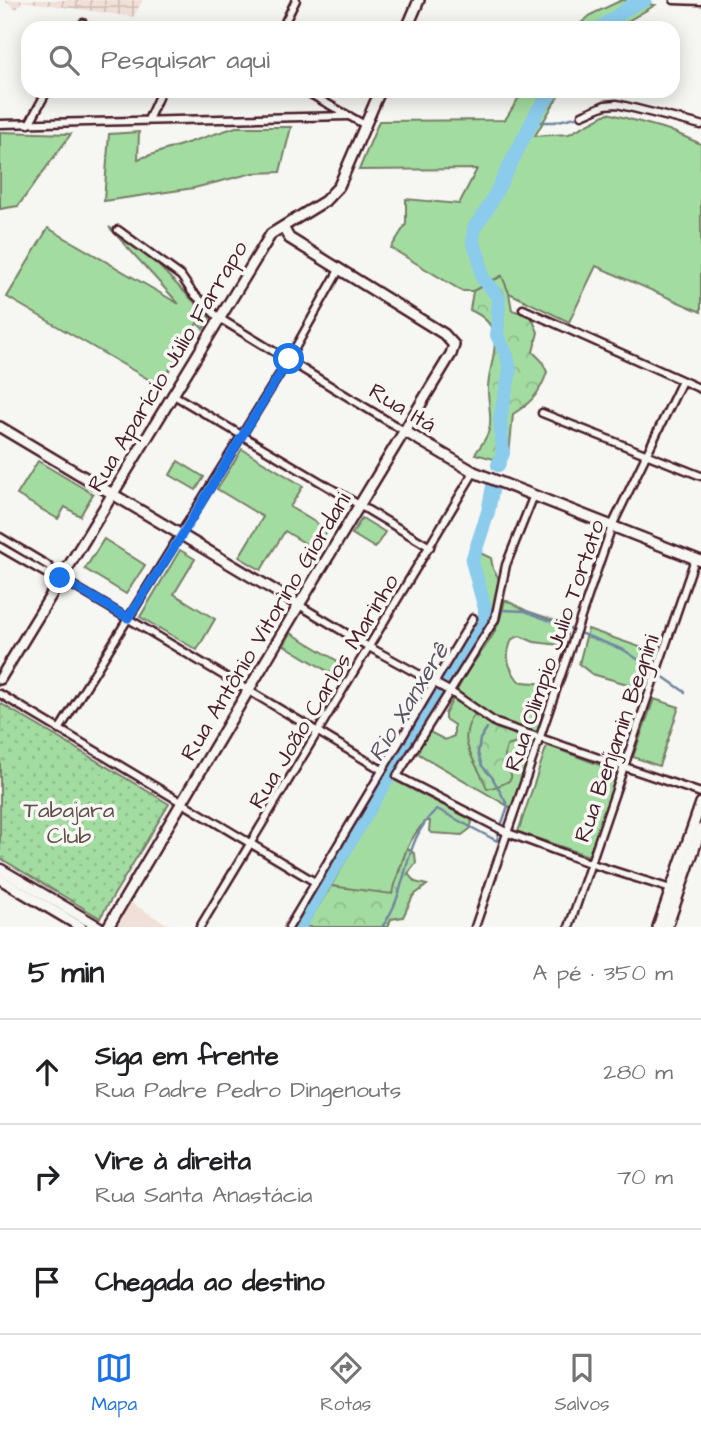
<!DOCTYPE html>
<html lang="pt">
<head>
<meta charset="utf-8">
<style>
  body { margin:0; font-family:"Architects Daughter",sans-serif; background:#f6f6f6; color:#202124 }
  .stop { position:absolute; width:21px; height:21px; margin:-16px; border:5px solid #1a73e8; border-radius:50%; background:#fff }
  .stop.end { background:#1a73e8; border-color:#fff; box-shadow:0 2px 7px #0008 }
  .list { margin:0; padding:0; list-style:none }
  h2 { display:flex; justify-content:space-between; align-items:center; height:91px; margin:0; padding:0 28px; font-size:30px }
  h2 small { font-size:23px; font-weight:400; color:#757577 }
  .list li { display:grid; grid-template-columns:46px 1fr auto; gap:21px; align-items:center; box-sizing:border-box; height:105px; padding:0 28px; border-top:2px solid #e0e0e0 }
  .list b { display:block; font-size:26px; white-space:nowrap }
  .list p { margin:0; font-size:23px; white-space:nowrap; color:#757577 }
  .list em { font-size:23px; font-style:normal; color:#757577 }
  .icon { flex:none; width:38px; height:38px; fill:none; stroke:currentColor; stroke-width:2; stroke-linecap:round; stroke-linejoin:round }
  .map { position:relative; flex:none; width:701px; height:927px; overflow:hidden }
  .search { position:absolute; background:#fff; box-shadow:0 4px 18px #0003; left:21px; right:21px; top:21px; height:77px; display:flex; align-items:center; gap:18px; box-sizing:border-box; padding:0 24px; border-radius:21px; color:#757577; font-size:26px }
  .sheet { height:406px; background:#fff }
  nav { display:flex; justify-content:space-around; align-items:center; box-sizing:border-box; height:98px; border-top:2px solid #e0e0e0; background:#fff; font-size:19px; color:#757577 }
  nav a { display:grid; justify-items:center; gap:4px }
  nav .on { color:#1a73e8 }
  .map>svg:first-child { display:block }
</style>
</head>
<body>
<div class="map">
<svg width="701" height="927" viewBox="0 0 701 927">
  <defs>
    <pattern id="industrial-grid" width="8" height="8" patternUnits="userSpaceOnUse" patternTransform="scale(1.75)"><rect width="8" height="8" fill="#f1e0d8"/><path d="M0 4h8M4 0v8" fill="none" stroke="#d0c0ba"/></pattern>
    <pattern id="forest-crowns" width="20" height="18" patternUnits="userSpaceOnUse" patternTransform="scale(1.75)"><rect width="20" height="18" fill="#a3dca1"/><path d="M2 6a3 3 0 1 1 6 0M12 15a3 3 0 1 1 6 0" fill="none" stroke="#8ebc8b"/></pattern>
    <pattern id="park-dots" width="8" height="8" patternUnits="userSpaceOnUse" patternTransform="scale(1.75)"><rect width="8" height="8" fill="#a3dca1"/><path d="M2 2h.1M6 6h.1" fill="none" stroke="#8ebc8b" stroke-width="1.8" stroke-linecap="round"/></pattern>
  </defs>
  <rect width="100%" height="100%" fill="#f6f6f2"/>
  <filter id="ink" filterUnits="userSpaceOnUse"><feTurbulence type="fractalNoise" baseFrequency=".0143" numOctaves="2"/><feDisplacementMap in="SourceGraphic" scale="14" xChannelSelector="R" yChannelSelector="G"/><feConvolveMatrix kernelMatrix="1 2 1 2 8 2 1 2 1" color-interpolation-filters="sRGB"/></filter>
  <g filter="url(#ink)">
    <polygon fill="#f1e0d8" points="128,901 172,927 112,927"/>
    <polygon fill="url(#industrial-grid)" points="4,0 143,0 133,17 22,1 17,9"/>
    <g fill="#a3dca1" stroke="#767e66" stroke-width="2">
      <polygon points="622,0 655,5 616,28 575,28 592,14"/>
      <polygon points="523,91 561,91 535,136 569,134 608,113 669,130 701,144 701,312 596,266 569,322 509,293 501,276 473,291 462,291 391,248 406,224 406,199 459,204 477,169 359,170 379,121 505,120"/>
      <polygon points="236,127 291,127 280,172 253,173 194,188 104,201 109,134 139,132 138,159"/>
      <polygon points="0,132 71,134 18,206 0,209"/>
      <polygon points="109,227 149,256 210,318 203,329 197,323 160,386 7,297 48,228 179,304"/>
      <polygon points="242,449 303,486 290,507 328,530 316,550 285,531 261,570 239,557 263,517 217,489"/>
      <polygon points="38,461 93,494 80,516 65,507 58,519 17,495"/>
      <polygon points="178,461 204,477 196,490 170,475"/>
      <polygon points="362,518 385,532 375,548 352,534"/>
      <polygon points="104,539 145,565 126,594 85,569"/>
      <polygon points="180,550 195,559 174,594 215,619 197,650 140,617"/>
      <polygon points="480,553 491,558 493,569 499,579 492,617 476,569 476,559"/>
      <path d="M505,600l22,11 35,12 4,3 1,9 -8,10 -25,-3 -14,-6 -8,3c-6,15 -6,23 3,37 3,4 3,6 9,6 9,2 12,-1 21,4 -2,43 -18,82 -32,123l-94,-55 -2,-5 11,-18 17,9 9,-4v-11l-9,-6v-5c8,-15 15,-31 24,-45 19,-27 29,-35 36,-69z"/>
      <polygon points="588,629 657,653 645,689 592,674 579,664"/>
      <polygon points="291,633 341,663 334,675 284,645"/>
      <polygon points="654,699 679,707 659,766 633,757"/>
      <polygon points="547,745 618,772 589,856 518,832"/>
      <path d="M392,779l78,40 2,3 -2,7 -8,6 -30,-2 -3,-2 1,-10h-4c-21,20 -26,49 -35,75l-60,-10z"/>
    </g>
    <g fill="url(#forest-crowns)" stroke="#767e66" stroke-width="2">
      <path d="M502,276l7,17 3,17 19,6 7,16 -5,20 9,9 5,11c-7,21 -15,30 -34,42l-3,31 -5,17 -30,-8c5,-7 12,-16 14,-24 4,-13 -2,-30 -1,-44 3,-32 21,-59 -18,-76l3,-19z"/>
      <path d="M475,714l44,23 1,5 -13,4c-11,28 27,31 -20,43 -9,-28 -34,-46 -12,-75z"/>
      <polygon points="407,848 415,854 416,863 408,874 415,882 427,885 413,896 403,917 391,919 388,927 305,927 331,886 392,894"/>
    </g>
    <polygon fill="url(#park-dots)" stroke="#767e66" stroke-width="2" points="0,703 169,804 100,918 0,858"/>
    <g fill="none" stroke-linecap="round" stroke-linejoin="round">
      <g stroke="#71869f" stroke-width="2.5">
        <polyline points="633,111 643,114"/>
        <polyline points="532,122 554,122 580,116"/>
        <polyline points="485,609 491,609"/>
        <polyline points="503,610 525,611 571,629"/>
        <polyline points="582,634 624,650 652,669"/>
        <polyline points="662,676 685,692"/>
        <polyline points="487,728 480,739 478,753 482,766 492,777 508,806 502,823"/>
        <path d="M382,927c28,-37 19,-86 55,-118l60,32 1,-6"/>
      </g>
      <g stroke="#8bcbec" stroke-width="14">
        <polyline points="600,28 631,6 645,0"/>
        <polyline points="498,465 503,453 500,419 510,371 507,356 497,335 499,298 482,277 479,256 473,243 474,228 488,208 538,110 553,91"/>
        <polyline points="299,927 473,635 485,619 485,609 472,561 488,512 493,486"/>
      </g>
      <defs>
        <g id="street">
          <polyline points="674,0 701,1"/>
          <polyline points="80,28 83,23"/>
          <polyline points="192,28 194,28"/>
          <polyline points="282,28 296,0"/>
          <polyline points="305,91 365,125"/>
          <polyline points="582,115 605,105 617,104 701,125"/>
          <polyline points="148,120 161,91"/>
          <polyline points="0,124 349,116"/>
          <polyline points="29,124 47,91"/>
          <polyline points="118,230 181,276 192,292 219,318 404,431"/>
          <polyline points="523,309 701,389"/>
          <polyline points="172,394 430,547"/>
          <polyline points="542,413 701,476"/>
          <polyline points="534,495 506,565 495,619 397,776 508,833 592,864 674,890"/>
          <polyline points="0,537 47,565 60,578 382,770"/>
          <polyline points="0,547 45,573 59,577"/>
          <polyline points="299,605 369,647 451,692 496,723 701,793"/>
          <polyline points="0,694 315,882"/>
          <polyline points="59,730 289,359 339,270"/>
          <polyline points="200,927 474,472"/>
          <polyline points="289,927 473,618"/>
          <polyline points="475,927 612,526 682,381"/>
          <polyline points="569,927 695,559"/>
        </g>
        <g id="secondary">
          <polyline points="407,28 419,0"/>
          <polyline points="0,427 299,605"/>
          <polyline points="404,431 474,472 701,561"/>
          <polyline points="0,679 271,234 325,201 339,186 380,91"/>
          <polyline points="0,869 99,927"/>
          <polyline points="0,879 81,927"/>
          <polyline points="108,927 299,605 451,354 454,345 444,334 289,238 283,227"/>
          <polyline points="658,927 701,803"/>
          <polyline points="667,927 701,829"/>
        </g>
      </defs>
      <use href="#street" stroke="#4a1f2b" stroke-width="11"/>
      <use href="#secondary" stroke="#4a1f2b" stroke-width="14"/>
      <use href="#street" stroke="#f6f6f2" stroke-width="6"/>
      <use href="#secondary" stroke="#f6f6f2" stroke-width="9"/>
    </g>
  </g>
  <g fill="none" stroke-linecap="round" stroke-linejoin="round" filter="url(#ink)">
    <polyline stroke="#1a73e8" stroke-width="9" points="60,578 128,618 182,535 289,359"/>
  </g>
  <g text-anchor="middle" stroke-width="7" stroke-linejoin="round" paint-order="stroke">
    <g font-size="23" fill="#4a1f2b" stroke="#f6f6f2">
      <text transform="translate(167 366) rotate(-59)" y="8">Rua Aparício Júlio Farrapo</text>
      <text transform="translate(403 407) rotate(31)" y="8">Rua Itá</text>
      <text transform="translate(265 626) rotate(-59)" y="8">Rua Antônio Vitorino Giordani</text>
      <text transform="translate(554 645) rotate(-71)" y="8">Rua Olimpio Julio Tortato</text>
      <text transform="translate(323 691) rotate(-59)" y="8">Rua João Carlos Marinho</text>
      <text transform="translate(616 738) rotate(-71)" y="8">Rua Benjamin Begnini</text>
    </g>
    <g font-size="23" fill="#604e48" stroke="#f6f6f2">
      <text x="69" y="817">Tabajara<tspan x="69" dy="26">Club</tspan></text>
    </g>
    <g font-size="24" font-style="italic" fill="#5e5365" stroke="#f6f6f2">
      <text transform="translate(408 702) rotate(-59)" y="8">Rio Xanxerê</text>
    </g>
  </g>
</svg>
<div class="stop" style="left:289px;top:359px"></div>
<div class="stop end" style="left:60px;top:578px"></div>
<div class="search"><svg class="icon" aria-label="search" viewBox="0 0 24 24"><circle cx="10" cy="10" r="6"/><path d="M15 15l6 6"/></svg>Pesquisar aqui</div>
</div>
<section class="sheet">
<h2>5 min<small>A pé · 350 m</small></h2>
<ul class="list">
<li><svg class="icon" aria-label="ahead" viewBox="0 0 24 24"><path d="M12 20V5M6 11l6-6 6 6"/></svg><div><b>Siga em frente</b><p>Rua Padre Pedro Dingenouts</p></div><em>280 m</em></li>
<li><svg class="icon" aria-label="right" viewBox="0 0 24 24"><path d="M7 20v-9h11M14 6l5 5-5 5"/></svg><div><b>Vire à direita</b><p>Rua Santa Anastácia</p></div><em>70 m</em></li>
<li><svg class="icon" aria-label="arrive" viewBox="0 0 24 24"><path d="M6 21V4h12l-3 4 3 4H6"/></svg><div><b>Chegada ao destino</b></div></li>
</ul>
</section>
<nav>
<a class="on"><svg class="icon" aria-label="map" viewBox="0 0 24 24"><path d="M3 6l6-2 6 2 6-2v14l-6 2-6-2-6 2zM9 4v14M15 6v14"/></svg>Mapa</a>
<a><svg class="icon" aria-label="directions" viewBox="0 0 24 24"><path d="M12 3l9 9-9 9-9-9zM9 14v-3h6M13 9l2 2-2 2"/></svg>Rotas</a>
<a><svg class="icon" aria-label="saved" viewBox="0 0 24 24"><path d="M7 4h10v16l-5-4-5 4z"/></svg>Salvos</a>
</nav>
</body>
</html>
